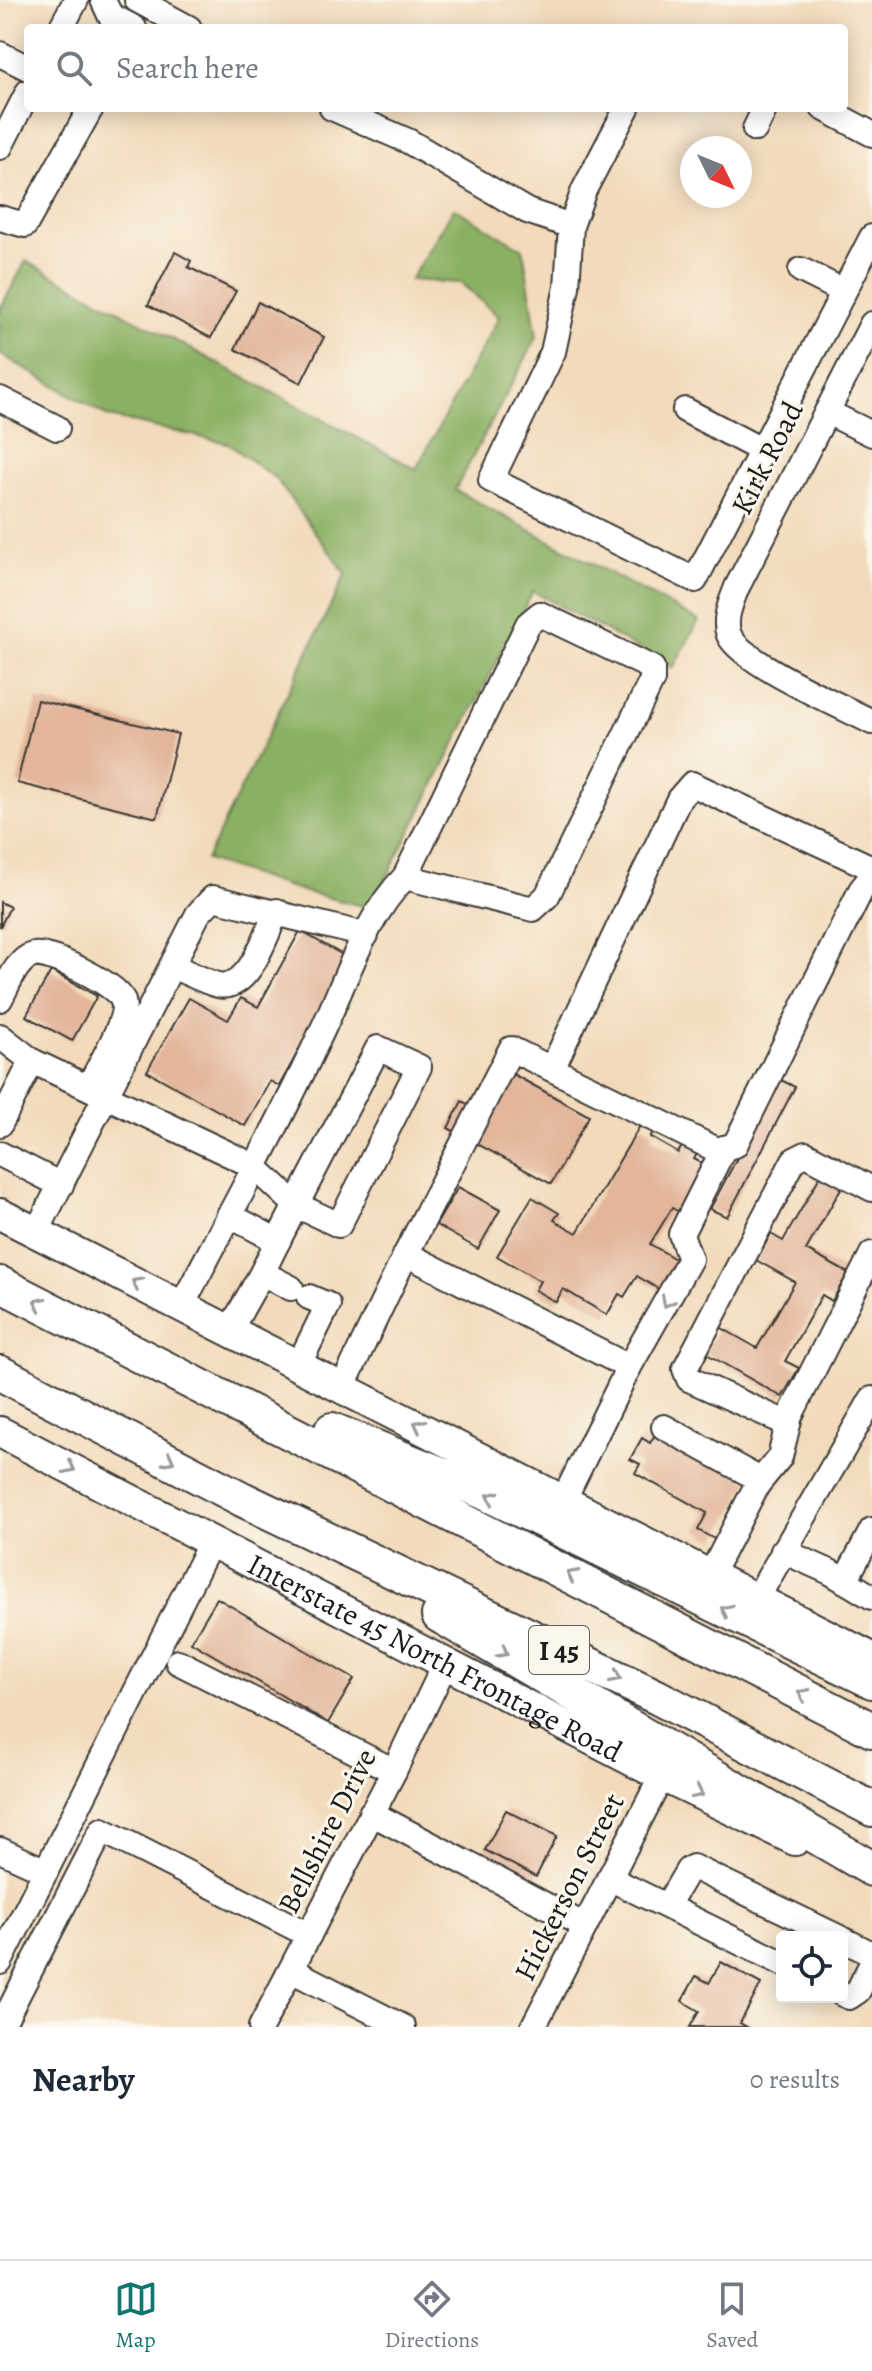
<!DOCTYPE html>
<html lang="en">
<head>
<meta charset="utf-8">
<style>
  body { margin:0; font-family:Alegreya,serif; background:#f2f2f3; color:#1f2937 }
  .controls { position:absolute; right:24px; bottom:24px; display:grid; overflow:hidden; border-radius:8px; box-shadow:0 4px 20px #0003 }
  .controls button { width:72px; height:72px; display:grid; place-items:center; padding:0; border:0; border-bottom:2px solid #e0e1e3; background:#fff; color:#1f2937; font:40px sans-serif }
  .compass { position:absolute; left:680px; top:136px; width:72px; height:72px; border-radius:50%; background:#fff; box-shadow:0 4px 20px #0003; rotate:133deg }
  .list { margin:0; padding:0; list-style:none }
  h2 { display:flex; justify-content:space-between; align-items:center; height:104px; margin:0; padding:0 32px; font-size:34px }
  h2 small { font-size:26px; font-weight:400; color:#747a83 }
  .icon { flex:none; width:44px; height:44px; fill:none; stroke:currentColor; stroke-width:2; stroke-linecap:round; stroke-linejoin:round }
  .map { position:relative; flex:none; width:872px; height:2027px; overflow:hidden }
  .search { position:absolute; background:#fff; box-shadow:0 4px 20px #0003; left:24px; right:24px; top:24px; height:88px; display:flex; align-items:center; gap:20px; box-sizing:border-box; padding:0 28px; border-radius:8px; color:#747a83; font-size:30px }
  .sheet { height:232px; background:#fff }
  nav { display:flex; justify-content:space-around; align-items:center; box-sizing:border-box; height:112px; border-top:2px solid #e0e1e3; background:#fff; font-size:22px; color:#747a83 }
  nav a { display:grid; justify-items:center; gap:4px }
  nav .on { color:#0f766e }
  .map>svg:first-child { display:block }
</style>
</head>
<body>
<div class="map">
<svg width="872" height="2027" viewBox="0 0 872 2027">
  <rect width="100%" height="100%" fill="#fbf7ec"/>
  <filter id="ink" filterUnits="userSpaceOnUse"><feTurbulence type="fractalNoise" baseFrequency=".0125" numOctaves="2"/><feDisplacementMap in="SourceGraphic" scale="16" xChannelSelector="R" yChannelSelector="G"/><feConvolveMatrix kernelMatrix="1 2 1 2 8 2 1 2 1" color-interpolation-filters="sRGB"/></filter>
  <filter id="wash" filterUnits="userSpaceOnUse"><feTurbulence type="fractalNoise" baseFrequency=".006" numOctaves="4" result="noise"/><feDisplacementMap in="SourceGraphic" scale="32" xChannelSelector="R" yChannelSelector="G"/><feGaussianBlur stdDeviation="1.8" result="paint"/><feColorMatrix in="noise" values="0 0 0 0 0 0 0 0 0 0 0 0 0 0 0 0 0 1.4 0 .05"/><feComposite in="paint" operator="in"/></filter>
  <g filter="url(#wash)">
    <rect width="100%" height="100%" fill="#f2daba"/>
    <polygon fill="#8bb064" stroke="#546640" stroke-width="2" points="454,208 523,249 537,337 455,490 699,621 673,668 533,591 371,908 305,892 206,860 346,574 275,478 227,443 109,417 0,354 0,309 26,261 416,469 499,317 461,283 410,280"/>
    <g id="blocks">
      <g fill="#e3b59a">
        <polygon points="175,252 191,261 188,267 236,291 211,338 148,305"/>
        <polygon points="258,302 324,337 301,383 235,349"/>
        <polygon points="37,700 178,734 157,818 17,783"/>
        <polygon points="0,902 10,907 0,927"/>
        <polygon points="300,931 350,959 279,1086 270,1081 245,1126 147,1071 189,998 228,1020 241,998 258,1007"/>
        <polygon points="51,971 97,996 72,1041 26,1016"/>
        <polygon points="509,1072 589,1116 551,1184 448,1128 462,1101 486,1114"/>
        <polygon points="779,1079 795,1087 727,1217 710,1209"/>
        <polygon points="641,1124 653,1132 650,1137 678,1153 685,1141 699,1150 694,1159 709,1167 681,1213 672,1208 650,1244 682,1263 665,1293 637,1276 624,1297 619,1294 607,1315 563,1289 556,1302 535,1290 540,1281 497,1256 532,1197 559,1213 554,1220 577,1233"/>
        <polygon points="823,1171 844,1183 806,1250 848,1273 832,1301 822,1295 785,1361 799,1368 782,1397 705,1353 720,1327 757,1348 795,1282 756,1260 771,1234 783,1241"/>
        <polygon points="458,1187 500,1210 478,1249 436,1225"/>
        <polygon points="657,1431 749,1482 716,1540 698,1530 707,1513 635,1473 640,1464 630,1459 642,1438 650,1443"/>
        <polygon points="217,1598 354,1679 328,1723 191,1642"/>
        <polygon points="506,1810 557,1836 536,1877 485,1850"/>
        <polygon points="721,1962 761,1984 740,2023 747,2027 690,2027 699,2011 682,2001 696,1976 709,1983"/>
      </g>
    </g>
  </g>
  <g filter="url(#ink)">
    <use href="#blocks" fill-opacity="0" stroke="#3c3834" stroke-width="2"/>
    <g fill="none" stroke-linecap="round" stroke-linejoin="round">
      <defs>
        <g id="minor">
          <polyline points="103,0 110,15 134,28"/>
          <polyline points="137,0 189,28"/>
          <polyline points="61,28 76,0"/>
          <polyline points="0,54 28,68"/>
          <polyline points="332,108 408,141 527,211 571,226"/>
          <polyline points="627,108 584,190 571,226 567,287 553,352 491,480 695,580 872,237"/>
          <polyline points="823,108 872,134"/>
          <polyline points="755,129 765,108"/>
          <polyline points="0,147 28,92"/>
          <polyline points="0,218 25,225 91,108"/>
          <polyline points="801,270 843,291"/>
          <path d="M872,324l-135,263c-6,15 -14,33 -8,48 11,27 114,72 143,87"/>
          <polyline points="0,399 57,428"/>
          <polyline points="685,410 761,450"/>
          <polyline points="827,412 872,434"/>
          <path d="M172,966c15,6 31,15 46,19 32,7 48,-52 59,-74"/>
          <path d="M0,999c8,-14 16,-39 33,-44 16,-4 86,30 90,46 6,19 -25,66 -34,85"/>
          <polyline points="0,1036 32,1061"/>
          <polyline points="552,1069 679,799 692,784 872,868"/>
          <path d="M0,1124l32,-63 222,105 42,39 43,20 80,-158 -41,-19c-39,75 -79,149 -116,225"/>
          <polyline points="0,1154 61,1185"/>
          <polyline points="229,1215 278,1241"/>
          <polyline points="37,1231 198,914 213,898 366,935"/>
          <polyline points="406,1254 511,1049 717,1150 735,1145 861,890 872,876"/>
          <path d="M181,1307c48,-91 97,-181 140,-274 25,-52 43,-114 84,-156l128,32 14,-13 105,-216v-12l-112,-54 -12,10 -123,253"/>
          <polyline points="230,1330 262,1273 291,1288"/>
          <polyline points="299,1364 328,1305 309,1297"/>
          <polyline points="629,1367 690,1259 681,1234 724,1148"/>
          <polyline points="343,1386 406,1254 629,1367 563,1501"/>
          <polyline points="788,1424 689,1379 685,1369 794,1160 806,1154 872,1189"/>
          <polyline points="664,1427 757,1478 757,1485 711,1574"/>
          <polyline points="757,1485 780,1457 790,1416 872,1254"/>
          <polyline points="783,1551 830,1572 872,1597"/>
          <polyline points="845,1581 872,1530"/>
          <polyline points="757,1598 872,1399"/>
          <polyline points="178,1662 394,1771"/>
          <polyline points="371,1813 585,1926"/>
          <polyline points="0,1850 46,1871"/>
          <polyline points="609,1878 782,1963"/>
          <polyline points="668,1904 688,1870 693,1867 838,1937"/>
          <polyline points="842,1939 868,1952 872,1958"/>
          <polyline points="0,1962 212,1540"/>
          <polyline points="291,1970 403,2027"/>
          <polyline points="842,1994 849,1997 858,1991 872,1963"/>
          <polyline points="1,2027 102,1830 309,1935"/>
          <polyline points="261,2027 394,1771 446,1662"/>
          <polyline points="533,2027 662,1776"/>
        </g>
        <g id="major">
          <polyline points="0,1214 872,1658"/>
          <path id="s1" d="M0,1432l662,344 133,64"/>
        </g>
        <g id="highway">
          <polyline points="0,1284 872,1730"/>
          <polyline points="0,1373 242,1499 657,1697 872,1809"/>
          <polyline points="332,1430 482,1491 872,1681"/>
          <polyline points="439,1615 872,1869"/>
        </g>
      </defs>
      <use href="#minor" stroke="#3c3834" stroke-width="28"/>
      <use href="#major" stroke="#3c3834" stroke-width="34"/>
      <use href="#highway" stroke="#3c3834" stroke-width="38"/>
      <use href="#minor" stroke="#fff" stroke-width="24"/>
      <use href="#major" stroke="#fff" stroke-width="30"/>
      <use href="#highway" stroke="#fff" stroke-width="34"/>
    </g>
    <defs><path id="oneway-chevron" d="M-2-3.5L2.5 0L-2 3.5" fill="none" stroke-width="1.6" stroke-linecap="round" stroke-linejoin="round" transform="scale(2)"/></defs>
    <g stroke="#999">
      <use href="#oneway-chevron" transform="translate(137 1283) rotate(-152)"/>
      <use href="#oneway-chevron" transform="translate(667 1302) rotate(118)"/>
      <use href="#oneway-chevron" transform="translate(39 1303) rotate(-154)"/>
      <use href="#oneway-chevron" transform="translate(419 1425) rotate(-152)"/>
      <use href="#oneway-chevron" transform="translate(169 1460) rotate(28)"/>
      <use href="#oneway-chevron" transform="translate(70 1468) rotate(27)"/>
      <use href="#oneway-chevron" transform="translate(492 1497) rotate(-154)"/>
      <use href="#oneway-chevron" transform="translate(572 1575) rotate(-153)"/>
      <use href="#oneway-chevron" transform="translate(726 1610) rotate(-154)"/>
      <use href="#oneway-chevron" transform="translate(503 1652) rotate(30)"/>
      <use href="#oneway-chevron" transform="translate(616 1677) rotate(26)"/>
      <use href="#oneway-chevron" transform="translate(803 1694) rotate(-153)"/>
      <use href="#oneway-chevron" transform="translate(698 1793) rotate(26)"/>
    </g>
  </g>
  <g text-anchor="middle" stroke-width="6" stroke-linejoin="round" paint-order="stroke">
    <rect fill="#fbf7ec" stroke="#5f5e5a" stroke-width="2" x="529" y="1626" width="60" height="48" rx="6"/>
    <g font-size="28" font-weight="bold" fill="#1c1c1c">
      <text x="559" y="1660">I 45</text>
    </g>
    <g font-size="30" fill="#1c1c1c" stroke="#fbf7ec">
      <text transform="translate(767 458) rotate(-63)" y="10">Kirk Road</text>
      <text dy="10" stroke="none"><textPath href="#s1" startOffset="490">Interstate 45 North Frontage Road</textPath></text>
      <text transform="translate(327 1831) rotate(-63)" y="10">Bellshire Drive</text>
      <text transform="translate(569 1887) rotate(-63)" y="10">Hickerson Street</text>
    </g>
  </g>
</svg>
<div class="controls">
<button><svg class="icon" aria-label="locate" viewBox="0 0 24 24"><circle cx="12" cy="12" r="6"/><path d="M12 2v4M12 18v4M2 12h4M18 12h4"/></svg></button>
</div>
<svg class="compass" viewBox="-18 -18 36 36"><path d="M0-13l5 13h-10z" fill="#e53935"/><path d="M0 13l5-13h-10z" fill="#747a83"/></svg>
<div class="search"><svg class="icon" aria-label="search" viewBox="0 0 24 24"><circle cx="10" cy="10" r="6"/><path d="M15 15l6 6"/></svg>Search here</div>
</div>
<section class="sheet">
<h2>Nearby<small>0 results</small></h2>
<ul class="list">
</ul>
</section>
<nav>
<a class="on"><svg class="icon" aria-label="map" viewBox="0 0 24 24"><path d="M3 6l6-2 6 2 6-2v14l-6 2-6-2-6 2zM9 4v14M15 6v14"/></svg>Map</a>
<a><svg class="icon" aria-label="directions" viewBox="0 0 24 24"><path d="M12 3l9 9-9 9-9-9zM9 14v-3h6M13 9l2 2-2 2"/></svg>Directions</a>
<a><svg class="icon" aria-label="saved" viewBox="0 0 24 24"><path d="M7 4h10v16l-5-4-5 4z"/></svg>Saved</a>
</nav>
</body>
</html>
